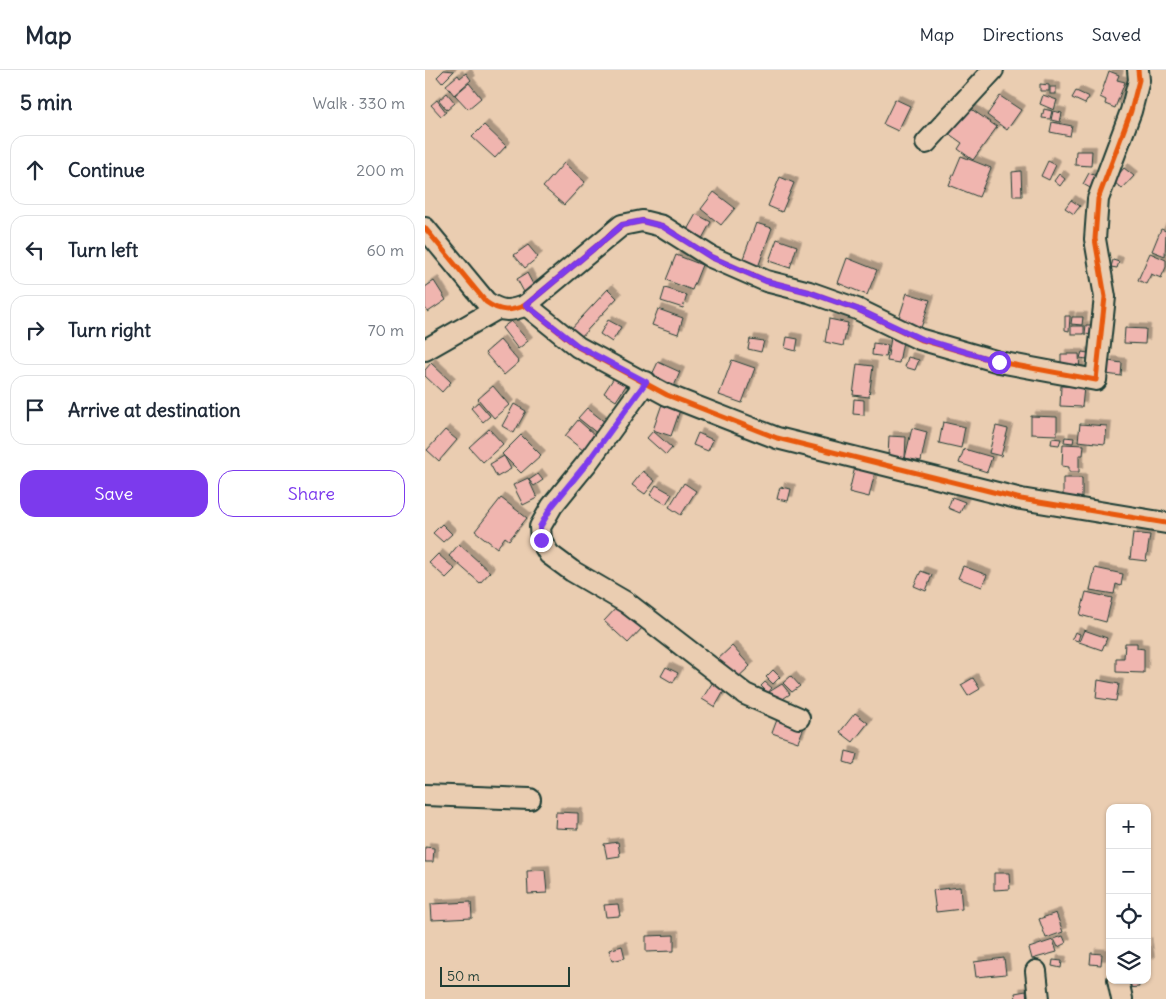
<!DOCTYPE html>
<html lang="en">
<head>
<meta charset="utf-8">
<style>
  body { margin:0; font-family:Delius,sans-serif; background:#f6f6f7; color:#1f2937 }
  .controls { position:absolute; right:15px; bottom:15px; display:grid; overflow:hidden; border-radius:10px; box-shadow:0 1px 4px #0004 }
  .controls button { width:45px; height:45px; display:grid; place-items:center; padding:0; border:0; border-bottom:1px solid #e0e1e3; background:#fff; color:#1f2937; font:25px sans-serif }
  .scale { position:absolute; left:15px; bottom:12px; width:130px; box-sizing:border-box; padding-left:5px; border:2px solid #1f3d34; border-top:0; font-size:14px; line-height:18px; white-space:nowrap; color:#1f3d34; -webkit-text-stroke:4px #eacdb1; paint-order:stroke }
  .stop { position:absolute; width:15px; height:15px; margin:-11px; border:4px solid #7c3aed; border-radius:50%; background:#fff }
  .stop.end { background:#7c3aed; border-color:#fff; box-shadow:0 1px 5px #0008 }
  .list { margin:0; padding:0; list-style:none }
  h2 { display:flex; justify-content:space-between; align-items:center; height:65px; margin:0; padding:0 20px; font-size:21px }
  h2 small { font-size:16px; font-weight:400; color:#747a83 }
  .list li { display:grid; grid-template-columns:32px 1fr auto; gap:15px; align-items:center; box-sizing:border-box; height:70px; margin:0 10px 10px; padding:0 10px; border:1px solid #e0e1e3; border-radius:15px }
  .list b { display:block; font-size:19px; white-space:nowrap }
  .list em { font-size:16px; font-style:normal; color:#747a83 }
  .actions { display:flex; gap:10px; padding:15px 20px }
  .actions a { flex:1; padding:11px 0; border:1px solid #7c3aed; border-radius:15px; text-align:center; font-size:18px; color:#7c3aed }
  .actions .main { background:#7c3aed; color:#fff }
  .icon { flex:none; width:28px; height:28px; fill:none; stroke:currentColor; stroke-width:2; stroke-linecap:round; stroke-linejoin:round }
  .map { position:relative; flex:none; width:741px; height:929px; overflow:hidden }
  header { display:flex; align-items:center; gap:30px; box-sizing:border-box; height:70px; padding:0 25px; background:#fff; border-bottom:1px solid #e0e1e3 }
  header strong { font-size:24px }
  nav { display:flex; gap:28px; margin-inline-start:auto; font-size:18px }
  main { display:flex }
  aside { flex:1; background:#fff }
  .map>svg:first-child { display:block }
</style>
</head>
<body>
<header>
<strong>Map</strong>
<nav><a>Map</a><a>Directions</a><a>Saved</a></nav>
</header>
<main>
<aside>
<h2>5 min<small>Walk · 330 m</small></h2>
<ul class="list">
<li><svg class="icon" aria-label="ahead" viewBox="0 0 24 24"><path d="M12 20V5M6 11l6-6 6 6"/></svg><div><b>Continue</b></div><em>200 m</em></li>
<li><svg class="icon" aria-label="left" viewBox="0 0 24 24"><path d="M17 20v-9H6M10 6l-5 5 5 5"/></svg><div><b>Turn left</b></div><em>60 m</em></li>
<li><svg class="icon" aria-label="right" viewBox="0 0 24 24"><path d="M7 20v-9h11M14 6l5 5-5 5"/></svg><div><b>Turn right</b></div><em>70 m</em></li>
<li><svg class="icon" aria-label="arrive" viewBox="0 0 24 24"><path d="M6 21V4h12l-3 4 3 4H6"/></svg><div><b>Arrive at destination</b></div></li>
</ul>
<div class="actions"><a class="main">Save</a><a>Share</a></div>
</aside>
<div class="map">
<svg width="741" height="929" viewBox="0 0 741 929">
  <defs>
    <filter id="shadow"><feDropShadow dx="4.5" dy="-4.5" stdDeviation="0" flood-color="#0004"/></filter>
  </defs>
  <rect width="100%" height="100%" fill="#eacdb1"/>
  <filter id="ink" filterUnits="userSpaceOnUse"><feTurbulence type="fractalNoise" baseFrequency=".02" numOctaves="2"/><feDisplacementMap in="SourceGraphic" scale="10" xChannelSelector="R" yChannelSelector="G"/><feConvolveMatrix kernelMatrix="1 2 1 2 8 2 1 2 1" color-interpolation-filters="sRGB"/></filter>
  <g filter="url(#ink)">
    <g fill="#f0b5af" stroke="#1f3d34" filter="url(#shadow)">
      <polygon points="19,0 29,1 17,13 12,7"/>
      <polygon points="684,1 694,5 692,10 700,12 690,38 680,34 681,30 675,27"/>
      <polygon points="41,3 46,10 29,25 21,15 33,5 35,8"/>
      <polygon points="44,13 56,28 43,39 30,25"/>
      <polygon points="615,14 624,15 624,21 615,21"/>
      <rect x="625" y="17" width="6" height="7"/>
      <polygon points="651,21 664,27 660,34 647,28"/>
      <polygon points="22,23 30,33 22,40 14,30"/>
      <polygon points="618,25 632,30 629,40 615,34"/>
      <polygon points="575,26 596,40 582,60 562,45"/>
      <polygon points="470,29 485,36 473,61 458,54"/>
      <polygon points="12,30 21,42 16,46 6,35"/>
      <polygon points="539,34 572,57 548,90 533,79 537,73 520,61"/>
      <polygon points="619,39 627,41 625,49 617,48"/>
      <polygon points="628,41 637,43 635,52 626,50"/>
      <polygon points="627,52 647,56 645,66 625,62"/>
      <polygon points="59,55 81,76 70,88 47,67"/>
      <polygon points="651,81 667,81 666,96 650,95"/>
      <polygon points="536,86 566,98 554,127 524,115"/>
      <polygon points="623,91 631,95 624,110 616,106"/>
      <polygon points="139,93 160,112 139,135 118,117"/>
      <polygon points="699,98 709,106 697,119 688,111"/>
      <polygon points="596,101 597,126 588,126 587,102"/>
      <polygon points="664,103 673,107 667,119 658,114"/>
      <polygon points="634,104 640,109 635,116 629,111"/>
      <polygon points="355,107 369,113 357,142 343,136"/>
      <polygon points="289,122 310,138 296,155 276,139"/>
      <polygon points="646,130 655,136 649,144 640,138"/>
      <polygon points="271,144 286,152 273,176 258,167"/>
      <polygon points="331,153 347,158 332,200 316,194"/>
      <polygon points="736,159 741,161 740,186 727,181"/>
      <polygon points="352,169 372,176 365,198 344,191"/>
      <polygon points="103,175 113,187 100,198 89,185"/>
      <polygon points="725,183 741,190 741,197 736,208 726,204 721,214 713,210"/>
      <polygon points="251,185 277,195 267,220 241,210"/>
      <polygon points="422,188 452,200 442,225 413,213"/>
      <polygon points="688,190 694,192 692,198 686,197"/>
      <polygon points="102,203 110,218 100,224 92,209"/>
      <polygon points="9,211 21,230 3,242 0,238 0,217"/>
      <polygon points="240,218 262,225 258,238 236,231"/>
      <polygon points="183,219 192,228 153,270 143,262"/>
      <polygon points="482,223 505,230 496,258 473,251"/>
      <polygon points="233,239 258,248 253,264 227,255"/>
      <polygon points="640,246 645,246 644,261 640,260"/>
      <polygon points="647,247 658,247 657,255 646,254"/>
      <polygon points="404,249 423,253 418,276 400,272"/>
      <polygon points="183,250 196,257 187,272 175,264"/>
      <polygon points="86,251 103,271 93,279 77,258"/>
      <polygon points="661,255 669,255 668,265 660,264"/>
      <rect x="646" y="256" width="13" height="8"/>
      <polygon points="700,258 721,259 720,274 699,273"/>
      <polygon points="362,267 373,269 371,281 360,278"/>
      <polygon points="466,268 478,271 474,293 462,291"/>
      <polygon points="325,269 339,271 336,282 323,279"/>
      <polygon points="75,270 94,292 79,305 60,283"/>
      <polygon points="448,273 463,275 461,287 447,285"/>
      <polygon points="657,282 663,283 662,289 655,288"/>
      <polygon points="636,284 654,284 655,304 636,304"/>
      <polygon points="483,287 494,290 490,300 480,297"/>
      <polygon points="307,290 330,298 317,333 294,325"/>
      <polygon points="683,291 697,293 696,306 681,304"/>
      <polygon points="233,292 255,302 247,321 224,311"/>
      <polygon points="6,293 26,312 17,322 0,306 0,300"/>
      <polygon points="432,294 448,296 444,327 428,325"/>
      <polygon points="190,306 202,314 191,331 179,323"/>
      <polygon points="68,316 84,335 69,348 53,329"/>
      <polygon points="636,316 659,317 657,337 635,336"/>
      <polygon points="429,329 439,330 439,345 428,344"/>
      <polygon points="53,332 65,346 58,352 46,338"/>
      <polygon points="89,334 101,341 89,363 77,356"/>
      <polygon points="237,334 255,340 246,366 228,360"/>
      <polygon points="162,338 181,353 173,364 153,348"/>
      <polygon points="606,346 632,347 632,365 606,364"/>
      <polygon points="153,350 171,366 159,381 140,366"/>
      <polygon points="518,352 540,357 536,378 514,373"/>
      <polygon points="655,354 682,356 680,374 653,371"/>
      <polygon points="571,356 583,359 576,386 564,383"/>
      <polygon points="487,358 502,362 496,391 480,388"/>
      <polygon points="64,359 78,374 58,392 44,377"/>
      <polygon points="20,360 32,370 14,391 2,380"/>
      <polygon points="228,361 247,378 241,385 222,368"/>
      <polygon points="273,363 288,370 283,381 268,375"/>
      <polygon points="96,365 116,385 96,403 77,384"/>
      <polygon points="464,366 481,367 480,388 463,387"/>
      <polygon points="640,367 649,368 648,373 639,372"/>
      <polygon points="627,368 636,369 634,375 626,374"/>
      <polygon points="638,374 659,375 658,385 654,385 654,402 644,402 644,397 637,396"/>
      <polygon points="539,379 567,387 562,402 534,393"/>
      <polygon points="79,386 86,399 72,407 65,394"/>
      <polygon points="430,397 450,402 444,427 424,422"/>
      <polygon points="218,401 230,411 220,424 207,415"/>
      <polygon points="113,404 118,410 109,416 104,410"/>
      <polygon points="103,408 112,428 98,435 88,415"/>
      <polygon points="638,408 657,408 657,430 638,429"/>
      <polygon points="259,413 271,421 256,445 244,437"/>
      <polygon points="231,415 247,424 241,434 225,425"/>
      <polygon points="355,417 366,419 363,431 352,429"/>
      <polygon points="527,427 540,432 535,443 523,438"/>
      <polygon points="76,428 102,448 84,470 80,467 72,478 50,461"/>
      <polygon points="17,454 27,464 18,472 8,463"/>
      <polygon points="708,463 725,465 721,491 705,489"/>
      <polygon points="34,474 65,502 55,513 24,486"/>
      <polygon points="13,484 30,499 21,508 4,493"/>
      <polygon points="538,496 562,505 557,517 533,508"/>
      <polygon points="670,498 698,504 696,516 691,514 689,524 665,520"/>
      <polygon points="496,501 507,505 501,521 489,516"/>
      <polygon points="661,522 687,528 681,552 655,545"/>
      <polygon points="194,535 218,557 203,573 179,551"/>
      <polygon points="659,560 682,568 677,580 654,572"/>
      <polygon points="650,562 655,564 653,571 647,569"/>
      <polygon points="700,573 712,573 712,578 719,579 719,603 691,602 691,588 699,588"/>
      <polygon points="307,576 325,596 308,612 290,592"/>
      <polygon points="241,597 253,603 248,613 236,606"/>
      <polygon points="348,600 355,607 348,614 341,607"/>
      <polygon points="366,606 375,616 367,622 358,613"/>
      <polygon points="291,607 303,614 290,637 277,629"/>
      <polygon points="548,608 555,619 543,626 536,615"/>
      <polygon points="673,610 694,614 691,631 671,628"/>
      <polygon points="340,612 347,618 343,623 336,616"/>
      <polygon points="357,614 365,624 352,633 344,622"/>
      <polygon points="430,643 443,653 428,672 415,662"/>
      <polygon points="353,647 379,657 373,672 347,663"/>
      <polygon points="421,681 432,684 429,695 419,692"/>
      <polygon points="131,742 153,743 153,759 130,758"/>
      <polygon points="193,772 195,786 182,788 179,774"/>
      <polygon points="0,777 9,778 8,792 0,792"/>
      <polygon points="120,800 122,823 103,824 102,801"/>
      <polygon points="569,803 584,803 585,819 569,820"/>
      <polygon points="535,817 537,839 511,842 508,820"/>
      <polygon points="46,832 47,848 7,850 6,834"/>
      <polygon points="193,834 195,846 181,847 179,835"/>
      <polygon points="631,843 638,862 621,868 614,849"/>
      <polygon points="249,865 249,881 221,882 221,866"/>
      <polygon points="638,866 641,873 633,877 629,869"/>
      <polygon points="628,870 632,882 607,889 604,878"/>
      <polygon points="722,872 725,892 722,893"/>
      <polygon points="197,876 200,888 187,891 184,880"/>
      <polygon points="666,883 677,884 676,895 665,894"/>
      <polygon points="579,888 581,904 551,907 549,892"/>
      <polygon points="628,890 637,891 636,898 627,896"/>
      <polygon points="702,910 713,910 714,917 703,918"/>
      <polygon points="601,921 602,929 591,929 590,923"/>
    </g>
    <g fill="none" stroke-linecap="round" stroke-linejoin="round">
      <defs>
        <g id="minor">
          <polyline points="501,73 568,0"/>
          <path d="M0,158l61,74c14,10 24,10 40,3l96,-80 20,-4 20,5 49,31 55,24 43,11 48,17 62,30 80,23 97,18 9,-83 -10,-58 3,-40 33,-88 8,-31 -1,-10"/>
          <polyline points="101,235 153,277 242,325 352,368 596,429 741,453"/>
          <polyline points="0,280 72,239"/>
          <polyline points="221,312 162,393 127,436 115,457 116,470 124,484 147,501 202,533 320,624 374,648"/>
          <polyline points="0,725 105,729"/>
          <polyline points="611,901 614,929"/>
          <polyline points="693,910 697,929"/>
        </g>
      </defs>
      <use href="#minor" stroke="#1f3d34" stroke-width="24"/>
      <use href="#minor" stroke="#eacdb1" stroke-width="20"/>
      <defs>
        <g id="cycleway">
          <path d="M0,158l61,74c14,10 24,10 40,3l96,-80 20,-4 20,5 49,31 55,24 43,11 48,17 62,30 80,23 97,18 9,-83 -10,-58 3,-40 33,-88 8,-31 -1,-10"/>
          <polyline points="101,235 153,277 242,325 352,368 596,429 741,453"/>
        </g>
      </defs>
      <use href="#cycleway" stroke="#eacdb1" stroke-width="8"/>
      <use href="#cycleway" stroke="#e8590c" stroke-width="5"/>
    </g>
  </g>
  <g fill="none" stroke-linecap="round" stroke-linejoin="round" filter="url(#ink)">
    <polyline stroke="#7c3aed" stroke-width="6" points="116,470 115,457 127,436 162,393 221,312 153,276 101,235 197,155 217,151 237,156 286,187 341,211 384,222 432,239 494,268 574,292"/>
  </g>
</svg>
<div class="controls">
<button>+</button>
<button>−</button>
<button><svg class="icon" aria-label="locate" viewBox="0 0 24 24"><circle cx="12" cy="12" r="6"/><path d="M12 2v4M12 18v4M2 12h4M18 12h4"/></svg></button>
<button><svg class="icon" aria-label="layers" viewBox="0 0 24 24"><path d="M12 4l9 5-9 5-9-5zM3 14l9 5 9-5"/></svg></button>
</div>
<div class="scale">50 m</div>
<div class="stop" style="left:574px;top:292px"></div>
<div class="stop end" style="left:116px;top:470px"></div>
</div>
</main>
</body>
</html>
